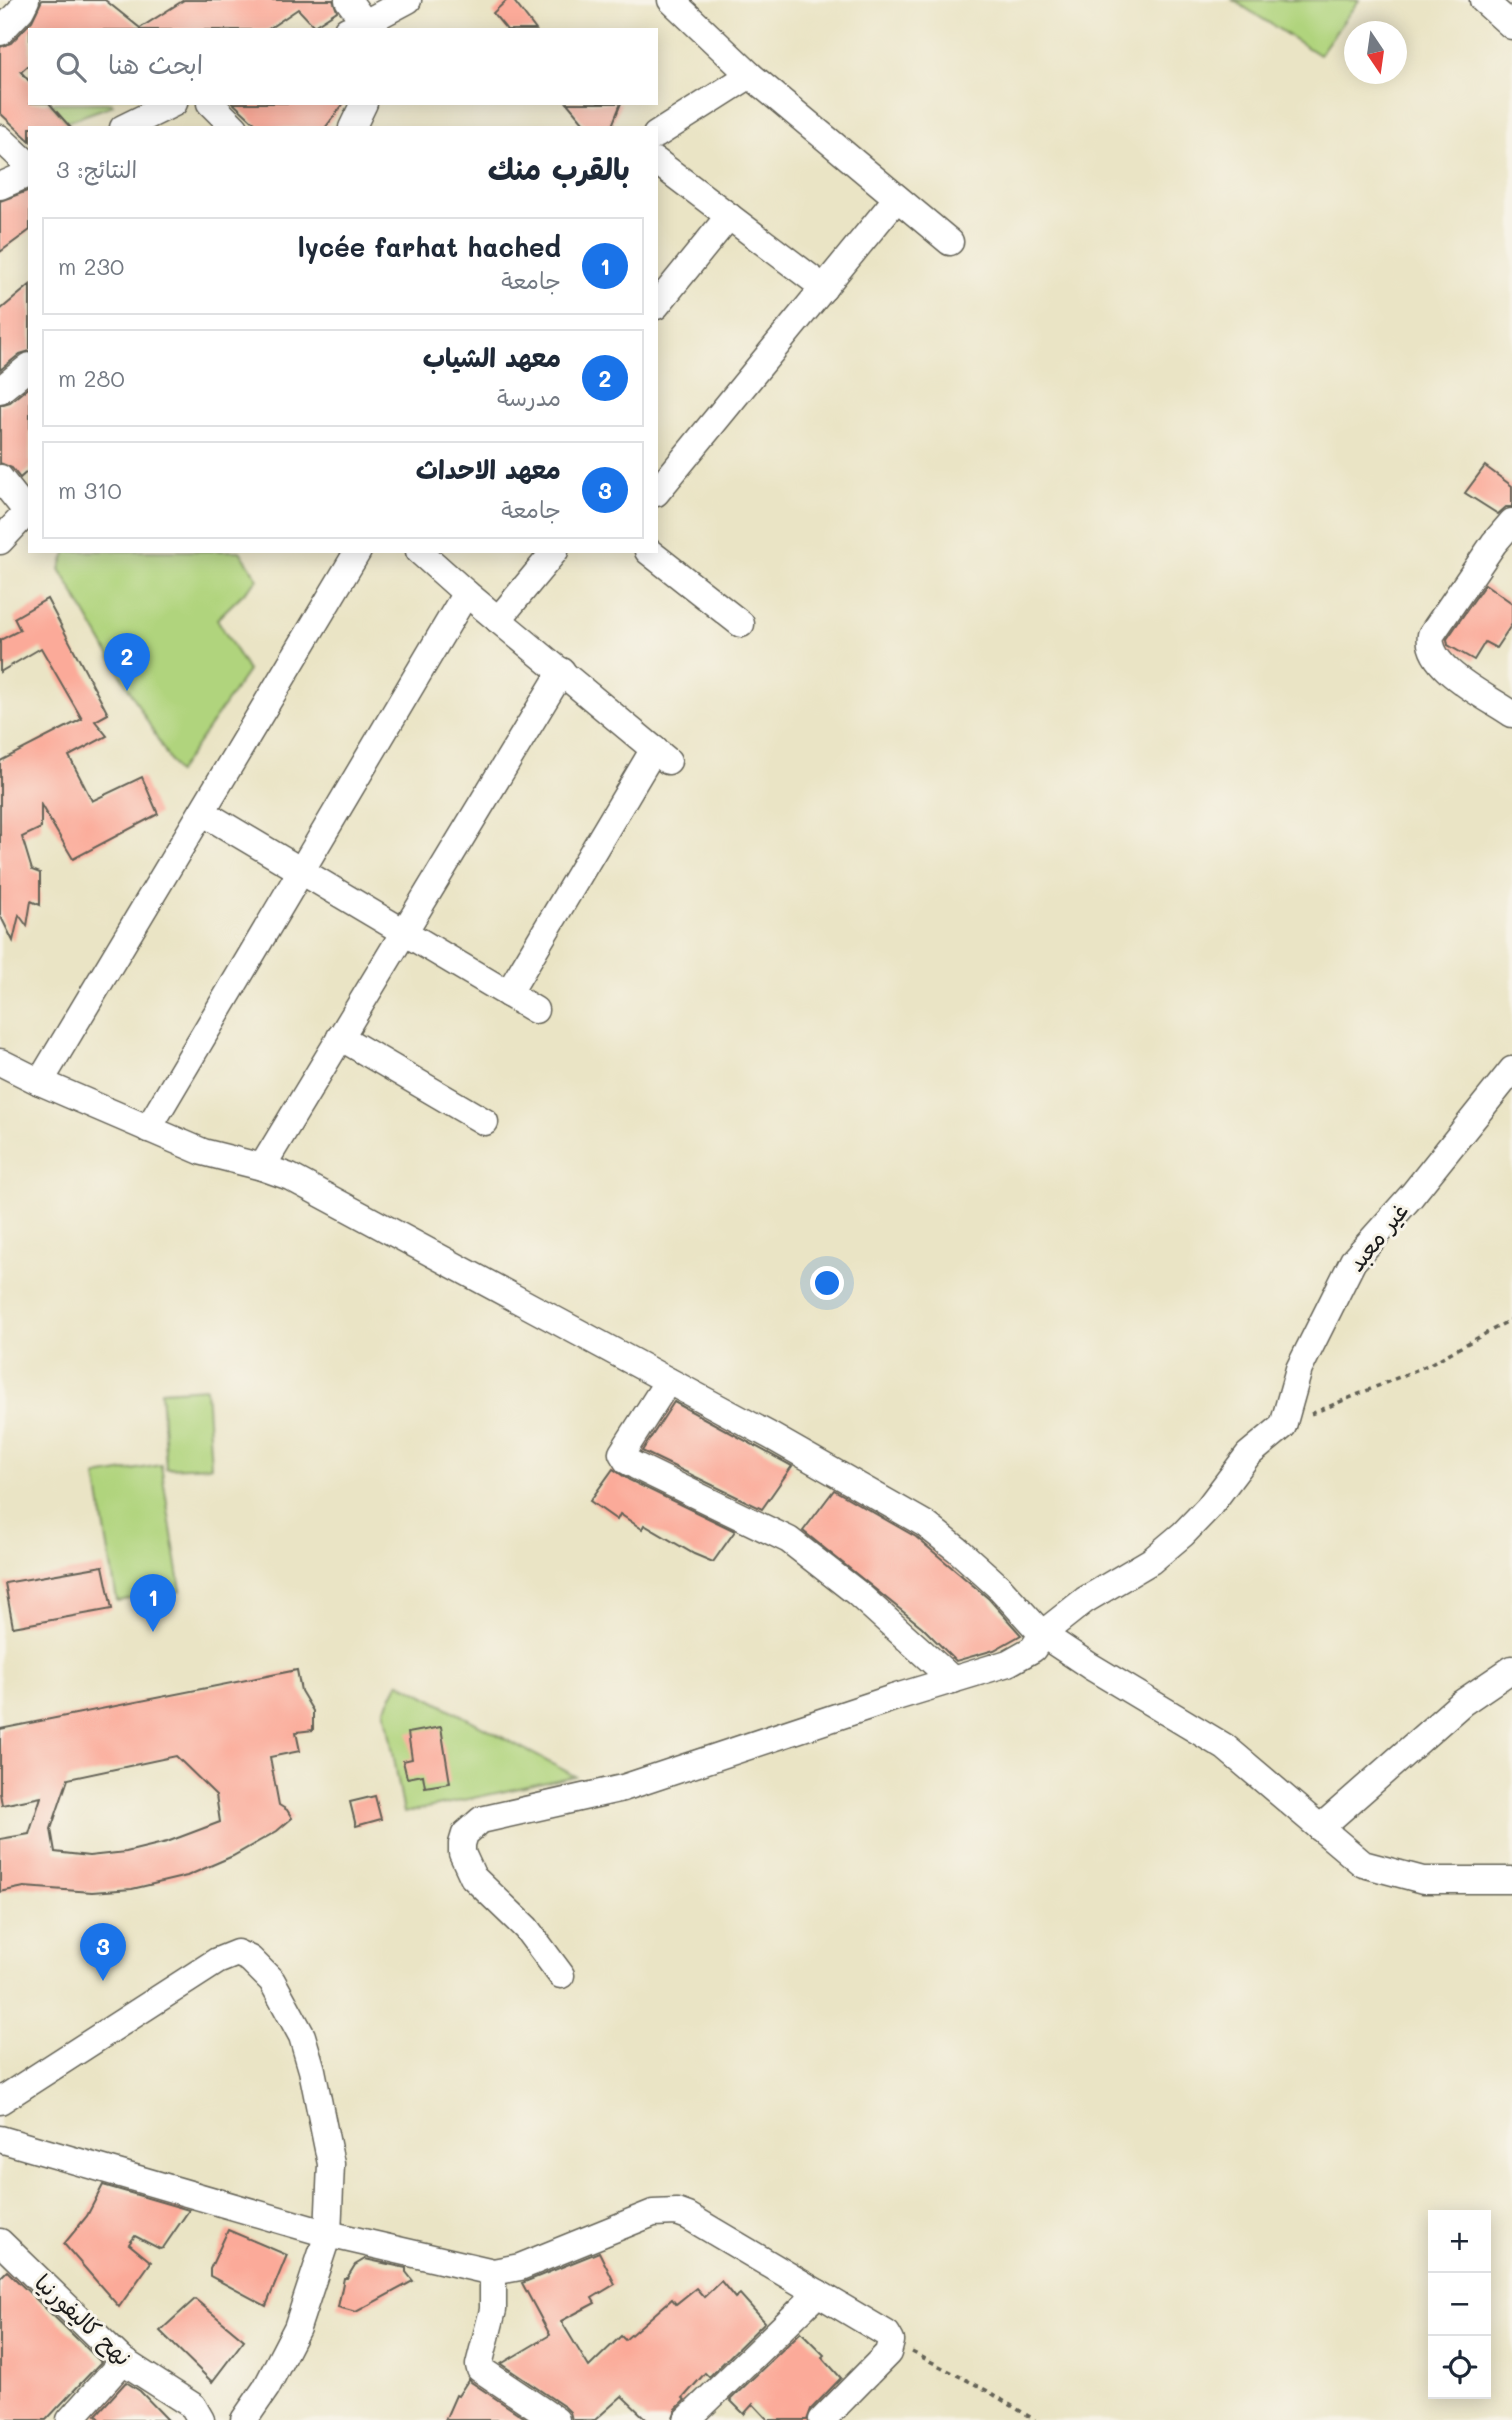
<!DOCTYPE html>
<html lang="ar">
<head>
<meta charset="utf-8">
<style>
  body { margin:0; font-family:Mali,"Playpen Sans Arabic",sans-serif; background:#f2f2f3; color:#1f2937; direction:rtl }
  .controls { position:absolute; right:21px; bottom:21px; display:grid; overflow:hidden; border-radius:0px; box-shadow:0 4px 18px #0003 }
  .controls button { width:63px; height:63px; display:grid; place-items:center; padding:0; border:0; border-bottom:2px solid #e0e1e3; background:#fff; color:#1f2937; font:35px sans-serif }
  .compass { position:absolute; left:1344px; top:21px; width:63px; height:63px; border-radius:50%; background:#fff; box-shadow:0 4px 18px #0003; rotate:167deg }
  .you { position:absolute; left:828px; top:1284px; width:24px; height:24px; margin:-18px; border:5px solid #fff; border-radius:50%; background:#1a73e8; box-shadow:0 0 0 10px #1a73e833 }
  .badge { display:grid; place-items:center; width:46px; height:46px; border-radius:50%; background:#1a73e8; color:#fff; font-size:23px; font-weight:700 }
  .pin { position:absolute; translate:-50% -58px; filter:drop-shadow(0 2px 4px #0008) }
  .pin::after { content:''; position:absolute; top:37px; width:24px; height:21px; background:inherit; clip-path:polygon(0 0,100% 0,50% 100%) }
  .list { margin:0; padding:0; list-style:none }
  h2 { display:flex; justify-content:space-between; align-items:center; height:91px; margin:0; padding:0 28px; font-size:30px }
  h2 small { font-size:23px; font-weight:400; color:#747a83 }
  .list li { display:grid; grid-template-columns:46px 1fr auto; gap:21px; align-items:center; box-sizing:border-box; height:98px; margin:0 14px 14px; padding:0 14px; border:2px solid #e0e1e3; border-radius:0px }
  .list b { display:block; font-size:26px; white-space:nowrap }
  .list p { margin:0; font-size:23px; white-space:nowrap; color:#747a83 }
  .list em { font-size:23px; font-style:normal; color:#747a83 }
  .icon { flex:none; width:38px; height:38px; fill:none; stroke:currentColor; stroke-width:2; stroke-linecap:round; stroke-linejoin:round }
  .map { position:relative; flex:none; width:1512px; height:2420px; overflow:hidden; direction:ltr }
  .search { position:absolute; background:#fff; box-shadow:0 4px 18px #0003; left:28px; top:28px; width:630px; height:77px; display:flex; align-items:center; gap:18px; box-sizing:border-box; padding:0 24px; border-radius:0px; color:#747a83; font-size:26px }
  .panel { position:absolute; background:#fff; box-shadow:0 4px 18px #0003; left:28px; top:126px; width:630px; height:427px; border-radius:0px; direction:rtl }
  .map>svg:first-child { display:block }
</style>
</head>
<body>
<div class="map">
<svg width="1512" height="2420" viewBox="0 0 1512 2420">
  <rect width="100%" height="100%" fill="#f7f3e8"/>
  <filter id="ink" filterUnits="userSpaceOnUse"><feTurbulence type="fractalNoise" baseFrequency=".0143" numOctaves="2"/><feDisplacementMap in="SourceGraphic" scale="14" xChannelSelector="R" yChannelSelector="G"/><feConvolveMatrix kernelMatrix="1 2 1 2 8 2 1 2 1" color-interpolation-filters="sRGB"/></filter>
  <filter id="wash" filterUnits="userSpaceOnUse"><feTurbulence type="fractalNoise" baseFrequency=".00686" numOctaves="4" result="noise"/><feDisplacementMap in="SourceGraphic" scale="28" xChannelSelector="R" yChannelSelector="G"/><feGaussianBlur stdDeviation="1.57" result="paint"/><feColorMatrix in="noise" values="0 0 0 0 0 0 0 0 0 0 0 0 0 0 0 0 0 1.4 0 .05"/><feComposite in="paint" operator="in"/></filter>
  <g filter="url(#wash)">
    <rect width="100%" height="100%" fill="#eae4c5"/>
    <g fill="#b0d47d" stroke="#66784c" stroke-width="2">
      <polygon points="1233,0 1359,0 1319,55"/>
      <polygon points="49,103 111,103 113,105 66,122"/>
      <polygon points="67,551 240,551 258,579 217,619 248,671 177,773 60,569"/>
      <polygon points="206,1388 211,1466 166,1468 161,1391"/>
      <polygon points="161,1465 181,1591 117,1601 96,1476"/>
      <polygon points="399,1682 575,1776 404,1813 385,1709"/>
    </g>
    <g id="blocks">
      <g fill="#fbaa99" fill-rule="evenodd">
        <polygon points="42,0 105,0 140,28 184,0 333,0 337,11 314,26 298,9 267,30 30,30 30,64 21,72 30,82 30,103 49,103 71,128 30,128 30,141 0,113 0,47 11,43 32,21"/>
        <polygon points="507,0 513,0 536,30 507,30 493,13"/>
        <polygon points="233,103 344,103 325,128 260,128"/>
        <polygon points="567,103 621,103 611,128 588,128"/>
        <polygon points="30,190 30,230 0,252 0,201"/>
        <polygon points="30,285 30,351 20,354 0,370 0,310"/>
        <polygon points="30,386 30,469 20,478 12,468 0,463 0,405 10,402"/>
        <polygon points="1485,466 1512,486 1512,507 1506,507 1498,514 1465,493"/>
        <polygon points="1485,584 1512,603 1512,624 1496,648 1485,642 1474,660 1448,645 1447,639"/>
        <polygon points="47,599 108,714 95,721 107,736 69,756 92,801 142,777 158,814 73,859 41,805 41,828 22,837 32,870 40,873 40,905 31,901 27,926 19,915 13,941 0,915 0,761 82,719 41,648 0,672 0,640 20,630 14,618"/>
        <polygon points="674,1402 792,1466 762,1509 642,1451"/>
        <polygon points="613,1469 629,1480 735,1531 713,1562 694,1554 644,1525 642,1529 620,1514 617,1520 590,1501"/>
        <polygon points="834,1490 916,1537 989,1599 1021,1635 994,1650 956,1661 922,1627 803,1531"/>
        <polygon points="103,1566 112,1609 13,1627 5,1583"/>
        <path d="M297,1670l4,21 12,20v19l-17,2 4,19 -30,6 9,48 8,5 5,8 -15,13 -44,25 -46,20 -55,13 -40,3 -68,-5 -24,5v-53l29,-5 12,-37 -39,8 -2,-12v-64zM176,1756l40,39 4,27 -53,20 -41,10 -37,4 -34,-4 -4,-23 17,-50z"/>
        <polygon points="441,1727 450,1783 425,1787 423,1775 407,1778 403,1761 412,1759 408,1733"/>
        <polygon points="375,1796 381,1819 356,1826 350,1802"/>
        <polygon points="103,2185 189,2210 163,2248 160,2249 135,2236 129,2244 151,2262 119,2307 64,2244 87,2216"/>
        <polygon points="228,2230 287,2255 266,2306 210,2276 210,2269"/>
        <polygon points="599,2252 615,2284 592,2298 595,2303 561,2321 589,2367 621,2336 625,2340 672,2299 676,2304 696,2288 704,2297 721,2281 735,2298 740,2294 765,2322 709,2377 705,2373 683,2398 685,2400 676,2409 672,2420 647,2420 622,2396 595,2420 572,2420 570,2412 565,2407 501,2364 550,2335 522,2283"/>
        <polygon points="365,2259 406,2268 406,2272 413,2281 356,2312 338,2307 344,2278 347,2278 355,2265"/>
        <polygon points="7,2271 101,2362 46,2420 0,2420 0,2278"/>
        <polygon points="195,2299 244,2340 212,2382 160,2331"/>
        <polygon points="801,2332 824,2355 822,2357 841,2378 811,2409 807,2420 768,2420 753,2404 744,2414 730,2400"/>
        <polygon points="469,2379 471,2382 528,2420 445,2420 456,2395 458,2396"/>
        <polygon points="126,2382 140,2391 168,2420 101,2420 96,2415"/>
      </g>
    </g>
  </g>
  <g filter="url(#ink)">
    <use href="#blocks" fill-opacity="0" stroke="#646257" stroke-width="2"/>
    <g fill="none" stroke-linecap="round" stroke-linejoin="round">
      <defs>
        <g id="minor">
          <polyline points="348,0 365,23 366,30"/>
          <polyline points="671,0 750,75 950,242"/>
          <polyline points="1483,0 1512,26"/>
          <polyline points="347,30 365,23 408,0"/>
          <polyline points="0,32 21,10 26,0"/>
          <polyline points="210,103 235,128"/>
          <polyline points="123,128 174,103"/>
          <polyline points="352,128 364,103"/>
          <polyline points="656,135 750,75"/>
          <polyline points="0,138 30,166"/>
          <polyline points="656,161 824,288"/>
          <polyline points="0,186 30,173"/>
          <polyline points="656,306 729,216"/>
          <polyline points="0,390 30,366"/>
          <polyline points="0,478 27,512"/>
          <polyline points="656,493 897,198"/>
          <path d="M1512,522l-18,21 -63,92c-6,33 57,62 81,79"/>
          <polyline points="0,541 30,509"/>
          <polyline points="419,551 466,593 668,761"/>
          <polyline points="648,551 741,624"/>
          <polyline points="498,620 555,551"/>
          <polyline points="202,812 535,1010"/>
          <polyline points="508,994 654,749"/>
          <polyline points="340,1037 485,1122"/>
          <polyline points="0,1062 40,1082 203,1152 262,1167 290,1177 769,1435 925,1524 958,1550 1000,1588 1042,1634 1090,1666 1225,1747 1363,1864 1423,1880 1512,1880"/>
          <polyline points="40,1082 358,551"/>
          <polyline points="148,1129 466,593"/>
          <polyline points="262,1167 562,671"/>
          <polyline points="668,1381 622,1453 627,1461 636,1466 789,1540 857,1593 953,1680"/>
          <polyline points="1320,1828 1462,1703 1512,1669"/>
          <polyline points="561,1975 526,1928 473,1877 462,1853 462,1844 465,1834 481,1820 623,1788 893,1698 1008,1663 1033,1649 1042,1634 1085,1600 1151,1561 1183,1534 1208,1508 1248,1455 1283,1426 1299,1369 1353,1261 1412,1195 1512,1070"/>
          <polyline points="0,2101 217,1961 237,1953 250,1959 272,1981 302,2036 312,2070 331,2164 328,2234 297,2328 266,2388 244,2420"/>
          <polyline points="0,2139 328,2234 493,2272 520,2267 653,2213 677,2212 688,2216 887,2334 891,2341 888,2353 822,2420"/>
          <polyline points="0,2242 123,2361 193,2406 201,2420"/>
          <polyline points="493,2272 493,2310 479,2365 480,2369 556,2420"/>
          <polyline points="70,2420 123,2361"/>
          <polyline points="687,2420 818,2293"/>
        </g>
      </defs>
      <use href="#minor" stroke="#646257" stroke-width="29"/>
      <g stroke="#646257" stroke-width="3.5" stroke-dasharray="5 5" stroke-linecap="butt">
        <polyline points="1311,1414 1428,1365 1512,1319"/>
        <polyline points="912,2352 986,2390 1035,2420"/>
      </g>
      <use href="#minor" stroke="#fff" stroke-width="26"/>
    </g>
  </g>
  <g text-anchor="middle" stroke-width="6" stroke-linejoin="round" paint-order="stroke">
    <g font-size="23" fill="#1c1c1c" stroke="#f7f3e8">
      <text transform="translate(1378 1237) rotate(-51)" y="8">غير معبد</text>
      <text transform="translate(83 2320) rotate(43)" y="8">نهح كاليفورنيا</text>
    </g>
  </g>
</svg>
<div class="controls">
<button>+</button>
<button>−</button>
<button><svg class="icon" aria-label="locate" viewBox="0 0 24 24"><circle cx="12" cy="12" r="6"/><path d="M12 2v4M12 18v4M2 12h4M18 12h4"/></svg></button>
</div>
<svg class="compass" viewBox="-18 -18 36 36"><path d="M0-13l5 13h-10z" fill="#e53935"/><path d="M0 13l5-13h-10z" fill="#747a83"/></svg>
<div class="you"></div>
<div class="pin badge" style="left:153px;top:1632px">1</div>
<div class="pin badge" style="left:127px;top:691px">2</div>
<div class="pin badge" style="left:103px;top:1981px">3</div>
<div class="search"><svg class="icon" aria-label="search" viewBox="0 0 24 24"><circle cx="10" cy="10" r="6"/><path d="M15 15l6 6"/></svg>ابحث هنا</div>
<section class="panel">
<h2>بالقرب منك<small>النتائج: 3</small></h2>
<ul class="list">
<li><span class="badge">1</span><div><b>lycée farhat hached</b><p>جامعة</p></div><em>230 m</em></li>
<li><span class="badge">2</span><div><b>معهد الشياب</b><p>مدرسة</p></div><em>280 m</em></li>
<li><span class="badge">3</span><div><b>معهد الاحداث</b><p>جامعة</p></div><em>310 m</em></li>
</ul>
</section>
</div>
</body>
</html>
